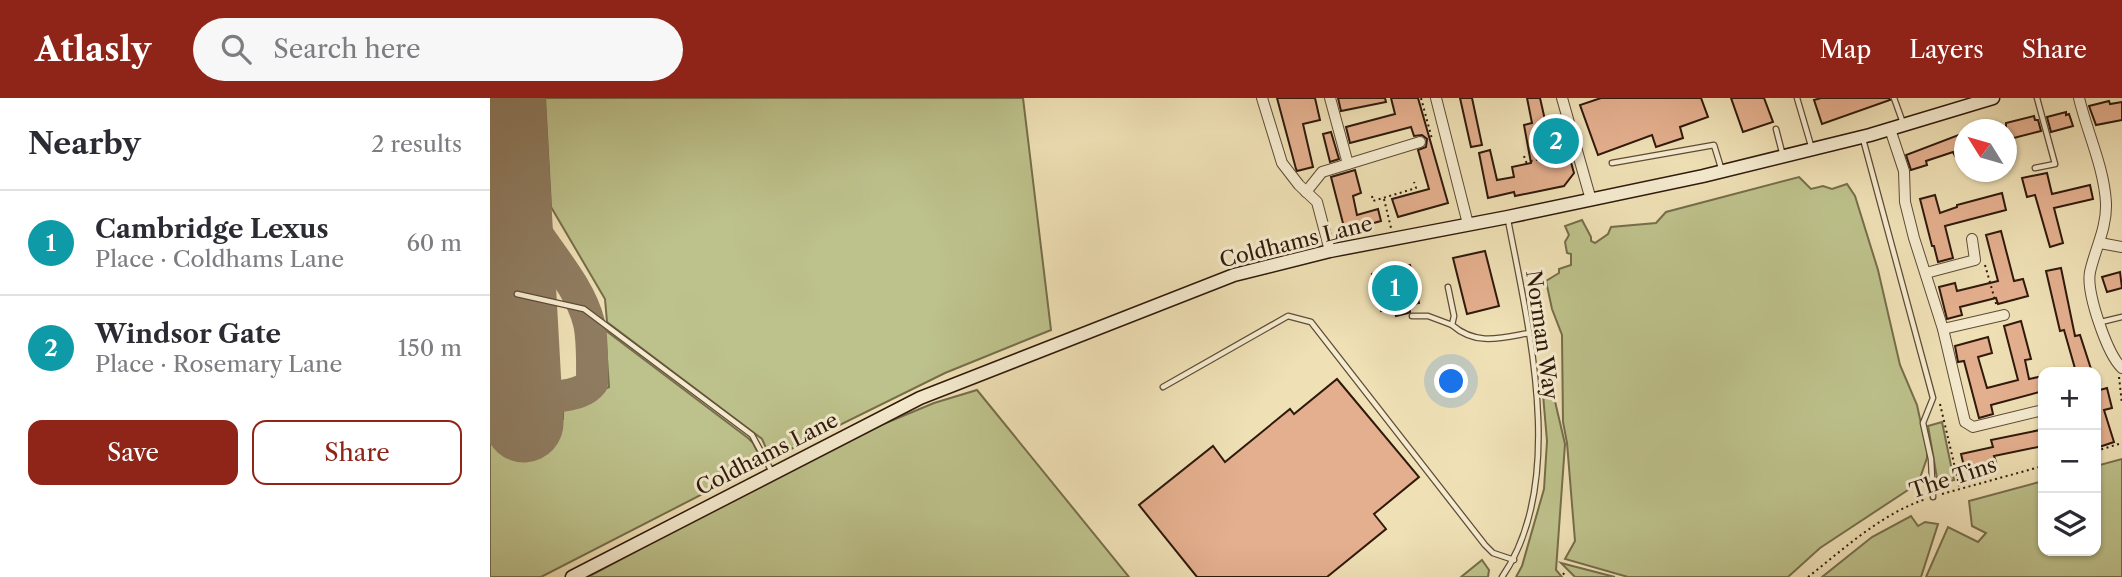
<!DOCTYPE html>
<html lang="en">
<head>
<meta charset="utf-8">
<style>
  body { margin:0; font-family:"Libre Caslon Text",serif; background:#f7f7f7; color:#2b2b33 }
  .controls { position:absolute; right:21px; bottom:21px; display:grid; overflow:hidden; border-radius:14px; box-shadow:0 2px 5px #0004 }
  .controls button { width:63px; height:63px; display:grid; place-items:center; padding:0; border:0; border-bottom:2px solid #e1e1e2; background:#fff; color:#2b2b33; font:35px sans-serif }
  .compass { position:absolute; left:1464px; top:21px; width:63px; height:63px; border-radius:50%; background:#fff; box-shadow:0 2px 5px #0004; rotate:307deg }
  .you { position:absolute; left:962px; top:284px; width:24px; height:24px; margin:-18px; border:5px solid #fff; border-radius:50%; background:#1a73e8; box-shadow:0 0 0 10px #1a73e833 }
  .badge { display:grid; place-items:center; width:46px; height:46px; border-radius:50%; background:#8f2418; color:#fff; font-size:23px; font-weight:700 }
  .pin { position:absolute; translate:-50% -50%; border:4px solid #fff; box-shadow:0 2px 7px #0006 }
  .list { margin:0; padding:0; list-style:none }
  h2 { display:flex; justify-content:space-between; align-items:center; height:91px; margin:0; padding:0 28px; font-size:30px }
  h2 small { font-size:23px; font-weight:400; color:#7c7c81 }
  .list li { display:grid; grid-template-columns:46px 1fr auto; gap:21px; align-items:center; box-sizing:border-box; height:105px; padding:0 28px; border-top:2px solid #e1e1e2 }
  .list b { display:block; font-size:26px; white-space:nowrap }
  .list p { margin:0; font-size:23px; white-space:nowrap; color:#7c7c81 }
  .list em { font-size:23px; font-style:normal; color:#7c7c81 }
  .actions { display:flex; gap:14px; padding:21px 28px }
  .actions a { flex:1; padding:16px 0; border:2px solid #8f2418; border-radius:14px; text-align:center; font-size:24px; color:#8f2418 }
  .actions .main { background:#8f2418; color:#fff }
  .icon { flex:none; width:38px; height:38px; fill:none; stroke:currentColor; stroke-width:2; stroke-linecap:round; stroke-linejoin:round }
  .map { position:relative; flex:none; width:1632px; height:479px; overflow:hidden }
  header { display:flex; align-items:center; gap:42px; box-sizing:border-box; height:98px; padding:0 35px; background:#8f2418; color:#fff }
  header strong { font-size:33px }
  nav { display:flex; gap:38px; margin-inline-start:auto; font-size:24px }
  .search { width:490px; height:63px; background:#f7f7f7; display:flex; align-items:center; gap:18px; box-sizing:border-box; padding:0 24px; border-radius:38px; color:#7c7c81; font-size:26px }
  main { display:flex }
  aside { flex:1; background:#fff }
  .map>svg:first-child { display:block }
</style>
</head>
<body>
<header>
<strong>Atlasly</strong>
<div class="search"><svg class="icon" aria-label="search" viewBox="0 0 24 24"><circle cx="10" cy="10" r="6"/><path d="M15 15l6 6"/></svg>Search here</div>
<nav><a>Map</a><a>Layers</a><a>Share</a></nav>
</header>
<main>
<aside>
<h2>Nearby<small>2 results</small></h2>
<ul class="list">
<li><span class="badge" style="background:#0f9aa8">1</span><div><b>Cambridge Lexus</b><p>Place · Coldhams Lane</p></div><em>60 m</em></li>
<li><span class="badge" style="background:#0f9aa8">2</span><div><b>Windsor Gate</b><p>Place · Rosemary Lane</p></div><em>150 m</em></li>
</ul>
<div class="actions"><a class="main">Save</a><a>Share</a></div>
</aside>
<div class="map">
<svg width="1632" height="479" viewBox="0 0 1632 479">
  <rect width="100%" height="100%" fill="#efe0b5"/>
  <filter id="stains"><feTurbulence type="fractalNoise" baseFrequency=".00286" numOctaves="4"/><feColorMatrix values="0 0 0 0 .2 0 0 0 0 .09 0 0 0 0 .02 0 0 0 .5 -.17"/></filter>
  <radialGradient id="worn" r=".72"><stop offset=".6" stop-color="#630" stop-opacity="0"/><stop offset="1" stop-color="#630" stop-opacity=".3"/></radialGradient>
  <g fill="#bdc18b" stroke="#766d4b" stroke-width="2">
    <polygon points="55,0 533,0 561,232 455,275 281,361 272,341 117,224 115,201 61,109"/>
    <polygon points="1309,79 1321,91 1333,88 1342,91 1357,86 1365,98 1388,172 1410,267 1427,307 1437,353 1437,360 1430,380 1424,388 1330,450 1298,479 1138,479 1075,461 1085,443 1077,345 1073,324 1072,237 1062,211 1056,183 1069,175 1069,171 1081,167 1081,156 1077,155 1075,144 1079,137 1075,128 1092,122 1101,139 1101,143 1105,145 1118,136 1121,129 1166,125 1176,114"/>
    <polygon points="115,232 258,340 263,345 273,365 51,479 0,479 0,326 73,321 73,309 119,289"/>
    <polygon points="1060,282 1075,346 1066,472 1072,479 1026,479 1032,468 1054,391 1057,343 1052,285"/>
    <polygon points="487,292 639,479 98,479 350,344 444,305"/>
    <polygon points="1452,324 1464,382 1448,386 1438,328"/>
    <polygon points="1632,361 1632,479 1436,479 1458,429 1488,444 1496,435 1482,428 1479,403 1553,383 1553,453 1606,453 1606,368"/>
    <polygon points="1421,418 1428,428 1435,424 1448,426 1431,479 1332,479 1382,439"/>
    <polygon points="992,462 999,472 998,479 971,479"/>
    <polygon points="1071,465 1125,479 1085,479"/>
  </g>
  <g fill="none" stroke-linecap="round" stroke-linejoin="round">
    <g stroke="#8f7c60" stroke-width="32">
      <path d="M0,224c3,-12 8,-20 13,-31 7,-14 9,-29 11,-45"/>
      <path d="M0,233c5,35 32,71 72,65 11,-2 23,-4 30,-13 0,-18 1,-42 -3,-60 -12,-48 -61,-88 -78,-137"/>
    </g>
    <polyline stroke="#8f7c60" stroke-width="79" points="16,0 34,325"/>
  </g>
  <g fill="#e4af8e" stroke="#2f190b" stroke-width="2">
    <polygon points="787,0 825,0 830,22 813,26 823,69 807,73 806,71"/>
    <polygon points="848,0 895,0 896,4 851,13"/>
    <polygon points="901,0 928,0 958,105 908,119 902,101 939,91 928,52 936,49 937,41 932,37 924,38 921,29 860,45 856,29 905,16"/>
    <polygon points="970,0 982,0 992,47 981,49"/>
    <polygon points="1037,0 1050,0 1055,22 1068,18 1084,75 1074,88 1025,98 1024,94 998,100 989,55 1000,52 1007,82 1024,79 1022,69 1041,65 1034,27 1042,25"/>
    <polygon points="1111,0 1211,0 1218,19 1190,29 1193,40 1166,49 1162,37 1108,57 1090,7"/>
    <polygon points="1241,0 1274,0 1283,24 1253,34"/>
    <polygon points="1331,0 1399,0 1400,2 1332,26 1324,2"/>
    <polygon points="1619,3 1620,6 1632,4 1632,22 1606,27 1599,8"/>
    <polygon points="1576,14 1576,17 1579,16 1583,28 1561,34 1557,19"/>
    <polygon points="1544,18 1545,22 1548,22 1551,33 1516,42 1516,25"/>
    <polygon points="841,34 849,61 840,64 833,36"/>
    <polygon points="1471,36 1474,55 1465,58 1463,54 1436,63 1437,67 1421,72 1416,57"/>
    <polygon points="865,72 871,95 863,98 867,117 888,111 891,123 855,133 841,79"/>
    <polygon points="1557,75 1562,96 1600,87 1603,101 1564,110 1573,145 1560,149 1545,97 1537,99 1532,80"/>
    <polygon points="1512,95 1516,112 1455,128 1463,160 1448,164 1444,148 1442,148 1430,101 1445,97 1450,115 1467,109 1467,107"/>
    <polygon points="1511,133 1524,183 1533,181 1538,198 1508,206 1506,200 1470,209 1472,217 1457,221 1449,189 1465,185 1467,193 1508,183 1496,137"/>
    <polygon points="995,153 1009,208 977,216 963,160"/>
    <polygon points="920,167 929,205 919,207 920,214 918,215 906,218 904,210 891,213 882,176"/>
    <polygon points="1571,170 1585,238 1590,237 1602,274 1586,274 1574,232 1570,233 1556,173"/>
    <polygon points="1630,174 1632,190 1617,194 1612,179"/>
    <polygon points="1531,223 1541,261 1535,262 1539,281 1553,278 1553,293 1501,307 1503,316 1489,320 1474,263 1468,264 1465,248 1498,239 1502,255 1488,259 1497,290 1528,282 1514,228"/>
    <polygon points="847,281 929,379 884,416 896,431 837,479 707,479 649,407 723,348 735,364 800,311 804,316"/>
    <polygon points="1617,290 1622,310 1614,312 1624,344 1606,350 1606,293"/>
    <polygon points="1550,332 1551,334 1553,334 1553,348 1504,358 1506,364 1475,372 1471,356 1503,349 1501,342"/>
  </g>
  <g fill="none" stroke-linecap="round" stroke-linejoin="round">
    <defs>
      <g id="lane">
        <polyline points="1307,0 1322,51"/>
        <polyline points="1404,0 1413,25"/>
        <polyline points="1286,31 1293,58"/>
        <polyline points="1373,41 1443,300 1433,325 1441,361 1443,399"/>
        <polyline points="1122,65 1224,47 1232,73"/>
        <polyline points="1545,70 1565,66 1547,0"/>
        <path d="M958,189l6,29 -2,9c24,21 49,13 77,8"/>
        <polyline points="27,196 94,211 262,337 282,374"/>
        <polyline points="922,218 938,218 962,227"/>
        <polyline points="1611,224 1632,219"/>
        <polyline points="673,289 798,218 821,224 995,447 1003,455 1024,462"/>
        <path d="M1012,479c66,-95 26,-252 6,-357"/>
      </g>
      <g id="street">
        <polyline points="772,0 792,65 809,87 827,104 840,153"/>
        <polyline points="840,0 858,66"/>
        <polyline points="946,0 978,126"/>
        <polyline points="1072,0 1101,102"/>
        <path d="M1589,0c8,34 25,69 27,105 1,25 -11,46 -16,69 -4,20 17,82 32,96"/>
        <polyline points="1400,31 1414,73 1415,104 1424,140 1453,231 1475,324 1483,329 1553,312"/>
        <polyline points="816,94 832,74 930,44"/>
        <polyline points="1610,145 1632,149"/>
        <polyline points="1436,175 1485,162 1482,141"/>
        <polyline points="1453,231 1514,217"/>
      </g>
      <polyline id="secondary" points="82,479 430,300 744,177 840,153 1018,119 1213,78 1380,37 1503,0"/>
    </defs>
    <use href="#lane" stroke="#5f4b36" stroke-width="7"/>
    <use href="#street" stroke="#5f4b36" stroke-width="12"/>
    <use href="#secondary" stroke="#2f190b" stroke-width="15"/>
    <g stroke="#2f190b" stroke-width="2" stroke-dasharray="2 3.5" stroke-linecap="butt">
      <polyline points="931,0 942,41"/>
      <polyline points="1034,58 1036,64 1056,60 1059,71"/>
      <polyline points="882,98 883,103 926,90 924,84"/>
      <polyline points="894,101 901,130"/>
      <polyline points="1495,167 1507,209"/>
      <polyline points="1629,279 1632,306"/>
      <polyline points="1450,306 1470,391"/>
      <polyline points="1606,353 1632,345"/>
      <polyline points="1452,396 1553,368"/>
      <polyline points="1073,475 1076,479"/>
      <path d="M1318,479c37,-29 73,-63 118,-78"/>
    </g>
    <use href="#lane" stroke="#f5ebcf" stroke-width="4.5"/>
    <use href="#street" stroke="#f5ebcf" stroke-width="10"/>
    <use href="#secondary" stroke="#f5ebcf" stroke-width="12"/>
  </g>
  <g text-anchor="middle" stroke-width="6" stroke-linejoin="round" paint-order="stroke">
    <g font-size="21" fill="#2f190b" stroke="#f5ebcf">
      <text transform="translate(806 144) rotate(-14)" y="7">Coldhams Lane</text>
      <text transform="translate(1052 237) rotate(82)" y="7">Norman Way</text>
      <text transform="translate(277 356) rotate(-27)" y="7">Coldhams Lane</text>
      <text transform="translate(1463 380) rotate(-18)" y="7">The Tins</text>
    </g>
  </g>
  <rect width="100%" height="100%" filter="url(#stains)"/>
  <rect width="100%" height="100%" fill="url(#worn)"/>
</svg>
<div class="controls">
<button>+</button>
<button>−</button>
<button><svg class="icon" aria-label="layers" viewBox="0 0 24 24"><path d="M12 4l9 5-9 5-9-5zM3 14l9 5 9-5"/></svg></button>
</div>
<svg class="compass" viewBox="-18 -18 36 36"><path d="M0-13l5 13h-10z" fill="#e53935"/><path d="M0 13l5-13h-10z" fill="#7c7c81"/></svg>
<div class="you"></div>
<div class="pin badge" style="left:905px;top:190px;background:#0f9aa8">1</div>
<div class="pin badge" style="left:1066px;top:43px;background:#0f9aa8">2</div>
</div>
</main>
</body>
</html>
